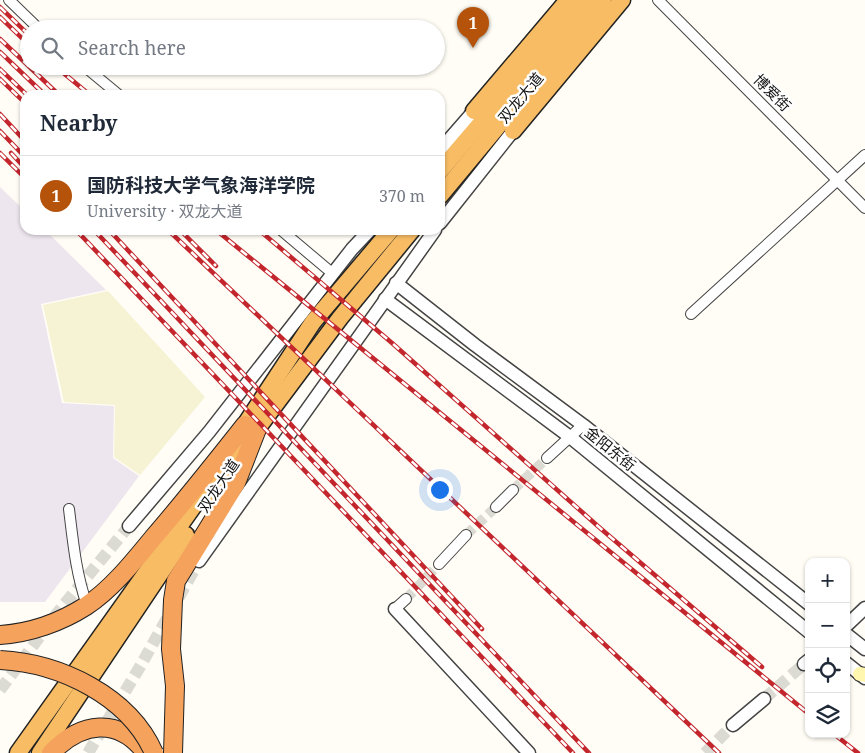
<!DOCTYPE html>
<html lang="en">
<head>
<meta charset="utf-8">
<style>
  body { margin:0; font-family:"Noto Serif","Noto Sans SC",serif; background:#f2f2f3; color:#1f2937 }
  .controls { position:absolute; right:15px; bottom:15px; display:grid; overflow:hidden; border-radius:10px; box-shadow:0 1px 4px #0004 }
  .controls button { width:45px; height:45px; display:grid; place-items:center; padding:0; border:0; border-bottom:1px solid #e0e1e3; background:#fff; color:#1f2937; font:25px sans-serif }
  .you { position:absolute; left:439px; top:489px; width:18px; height:18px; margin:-12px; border:4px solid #fff; border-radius:50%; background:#1a73e8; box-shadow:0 0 0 8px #1a73e833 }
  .badge { display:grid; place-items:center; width:32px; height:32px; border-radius:50%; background:#b45309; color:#fff; font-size:16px; font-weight:700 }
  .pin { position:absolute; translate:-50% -41px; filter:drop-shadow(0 1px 2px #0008) }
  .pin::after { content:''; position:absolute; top:26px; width:18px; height:15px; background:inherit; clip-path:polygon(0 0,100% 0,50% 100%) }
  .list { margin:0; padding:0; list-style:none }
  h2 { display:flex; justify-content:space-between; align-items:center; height:65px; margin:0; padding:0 20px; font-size:21px }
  h2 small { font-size:16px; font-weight:400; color:#747a83 }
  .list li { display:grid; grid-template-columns:32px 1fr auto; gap:15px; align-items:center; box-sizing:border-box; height:80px; padding:0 20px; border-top:1px solid #e0e1e3 }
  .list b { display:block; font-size:19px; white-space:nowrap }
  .list p { margin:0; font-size:16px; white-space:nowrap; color:#747a83 }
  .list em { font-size:16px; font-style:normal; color:#747a83 }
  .icon { flex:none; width:28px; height:28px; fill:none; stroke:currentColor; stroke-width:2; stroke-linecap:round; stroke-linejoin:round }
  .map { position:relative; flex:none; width:865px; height:753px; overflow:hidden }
  .search { position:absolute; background:#fff; box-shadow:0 1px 4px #0004; left:20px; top:20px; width:425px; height:55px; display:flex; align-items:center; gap:12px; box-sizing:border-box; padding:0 18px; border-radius:28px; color:#747a83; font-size:19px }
  .panel { position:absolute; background:#fff; box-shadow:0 1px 4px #0004; left:20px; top:90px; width:425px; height:145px; border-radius:15px }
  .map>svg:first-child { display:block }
</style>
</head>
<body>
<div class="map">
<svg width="865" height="753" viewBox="0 0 865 753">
  <rect width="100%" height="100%" fill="#fffdf5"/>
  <polygon fill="#eee6ef" points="0,187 25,211 25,230 45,230 106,290 41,304 62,403 114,406 113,458 139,476 45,602 0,602"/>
  <polygon fill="#f6f3d4" points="108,291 205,397 140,475 114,457 115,405 64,402 43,305"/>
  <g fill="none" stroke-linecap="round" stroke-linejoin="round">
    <g stroke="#dbdad3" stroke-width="10" stroke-dasharray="10 5" stroke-linecap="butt">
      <polyline points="513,490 547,458"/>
      <polyline points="466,535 496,507"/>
      <polyline points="406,599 439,564"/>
    </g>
    <g stroke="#dbdad3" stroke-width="12" stroke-dasharray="12 6" stroke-linecap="butt">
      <polyline points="0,690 58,612 129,526"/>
      <polyline points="764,699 804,664"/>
      <polyline points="88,753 141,665 199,561"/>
      <polyline points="705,753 733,725"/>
    </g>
    <defs>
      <g id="minor">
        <polyline points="9,0 39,29"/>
        <polyline points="658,0 865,208"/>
        <polyline points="84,66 119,95"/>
        <polyline points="281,230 332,273"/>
        <polyline points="691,314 865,155"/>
        <polyline points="547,458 583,425"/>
        <polyline points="496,507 513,490"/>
        <path d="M69,509c4,33 7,65 18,96"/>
        <polyline points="439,564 466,535"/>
        <polyline points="395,609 406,599"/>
      </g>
      <g id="tertiary">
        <polyline points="440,150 474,111"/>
        <polyline points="440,223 513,131"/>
        <polyline points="396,283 475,345 583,425 809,604"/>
        <polyline points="385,299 570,437 809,632"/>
        <polyline points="129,526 209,432 352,249 370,230"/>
        <polyline points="199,561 435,230"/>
        <polyline points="395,609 529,753"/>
        <polyline points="846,626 865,608"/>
        <polyline points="846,634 865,649"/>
        <polyline points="846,663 865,678"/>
        <polyline points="804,664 809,660"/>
        <polyline points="733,725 764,699"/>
      </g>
      <polyline id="secondary" points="860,674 865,675"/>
      <g id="trunk">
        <polyline points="474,111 568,0"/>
        <polyline points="513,131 622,0"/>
        <polyline points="440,171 586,0"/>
        <polyline points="440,196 603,0"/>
        <polyline points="237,437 313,322 391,230"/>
        <polyline points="211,498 257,429 340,318 412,230"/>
        <polyline points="18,753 195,504 212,476"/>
        <polyline points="40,753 186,535"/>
      </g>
      <g id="motorway">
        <path d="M0,635c30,-2 61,-13 86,-29 26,-17 48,-45 67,-68 32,-37 62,-75 92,-113"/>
        <path d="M51,753c30,-31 67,-37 95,0"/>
        <polyline points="173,753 175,686 171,649 173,600 176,581 236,483 257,429"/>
      </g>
    </defs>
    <use href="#minor" stroke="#444" stroke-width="12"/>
    <use href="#tertiary" stroke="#444" stroke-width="15"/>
    <use href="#secondary" stroke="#333" stroke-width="16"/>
    <use href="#trunk" stroke="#222" stroke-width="19"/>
    <use href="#motorway" stroke="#222" stroke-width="20"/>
    <use href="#minor" stroke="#fff" stroke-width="10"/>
    <use href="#tertiary" stroke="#fff" stroke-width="12"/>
    <use href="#secondary" stroke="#fff6b0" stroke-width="14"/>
    <use href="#trunk" stroke="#f7bc64" stroke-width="16"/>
    <use href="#motorway" stroke="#f5a25d" stroke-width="18"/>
    <defs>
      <g id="rail">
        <polyline points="0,7 29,35"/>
        <polyline points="0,17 29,45"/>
        <polyline points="0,39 59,95"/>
        <polyline points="0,52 45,95"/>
        <polyline points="55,66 90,95"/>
        <polyline points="0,69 27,95"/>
        <polyline points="0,79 25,103"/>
        <polyline points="0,114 25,141"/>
        <polyline points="0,131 25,157"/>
        <polyline points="0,153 25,178"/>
        <polyline points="11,153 25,168"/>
        <polyline points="76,230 573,753"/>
        <polyline points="94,230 589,753"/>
        <polyline points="109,230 482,629"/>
        <polyline points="168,230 719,753"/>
        <polyline points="180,230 216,266"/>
        <polyline points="216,230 809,714"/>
        <polyline points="259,230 392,343 600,528 762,667"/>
        <polyline points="834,734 858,753"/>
      </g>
    </defs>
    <use href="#rail" stroke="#c4262e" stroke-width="4.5"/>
    <use href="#rail" stroke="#fff" stroke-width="2.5" stroke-dasharray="8" stroke-linecap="butt"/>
    <defs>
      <path id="motorway-bridge" d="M0,660c60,3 129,36 154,93"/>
    </defs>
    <use href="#motorway-bridge" stroke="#222" stroke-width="20" stroke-linecap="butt"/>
    <use href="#motorway-bridge" stroke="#f5a25d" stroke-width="18"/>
  </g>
  <g text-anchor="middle" stroke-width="5" stroke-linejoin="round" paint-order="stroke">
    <g font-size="15" fill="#111" stroke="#fff">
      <text transform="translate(772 93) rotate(45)" y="5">博爱街</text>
      <text transform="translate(521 98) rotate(-50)" y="5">双龙大道</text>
      <text transform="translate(610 449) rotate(39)" y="5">金阳东街</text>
      <text transform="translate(219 486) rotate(-56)" y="5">双龙大道</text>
    </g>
  </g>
</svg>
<div class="controls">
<button>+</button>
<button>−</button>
<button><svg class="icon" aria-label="locate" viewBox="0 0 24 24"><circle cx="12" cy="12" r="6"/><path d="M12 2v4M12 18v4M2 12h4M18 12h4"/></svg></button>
<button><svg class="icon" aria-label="layers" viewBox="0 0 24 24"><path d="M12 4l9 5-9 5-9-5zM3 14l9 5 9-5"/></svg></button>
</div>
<div class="you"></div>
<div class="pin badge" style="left:473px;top:48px">1</div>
<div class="search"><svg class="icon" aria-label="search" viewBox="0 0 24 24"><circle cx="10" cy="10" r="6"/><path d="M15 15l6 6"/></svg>Search here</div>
<section class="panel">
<h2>Nearby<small></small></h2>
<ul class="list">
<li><span class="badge">1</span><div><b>国防科技大学气象海洋学院</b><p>University · 双龙大道</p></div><em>370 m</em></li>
</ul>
</section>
</div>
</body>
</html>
